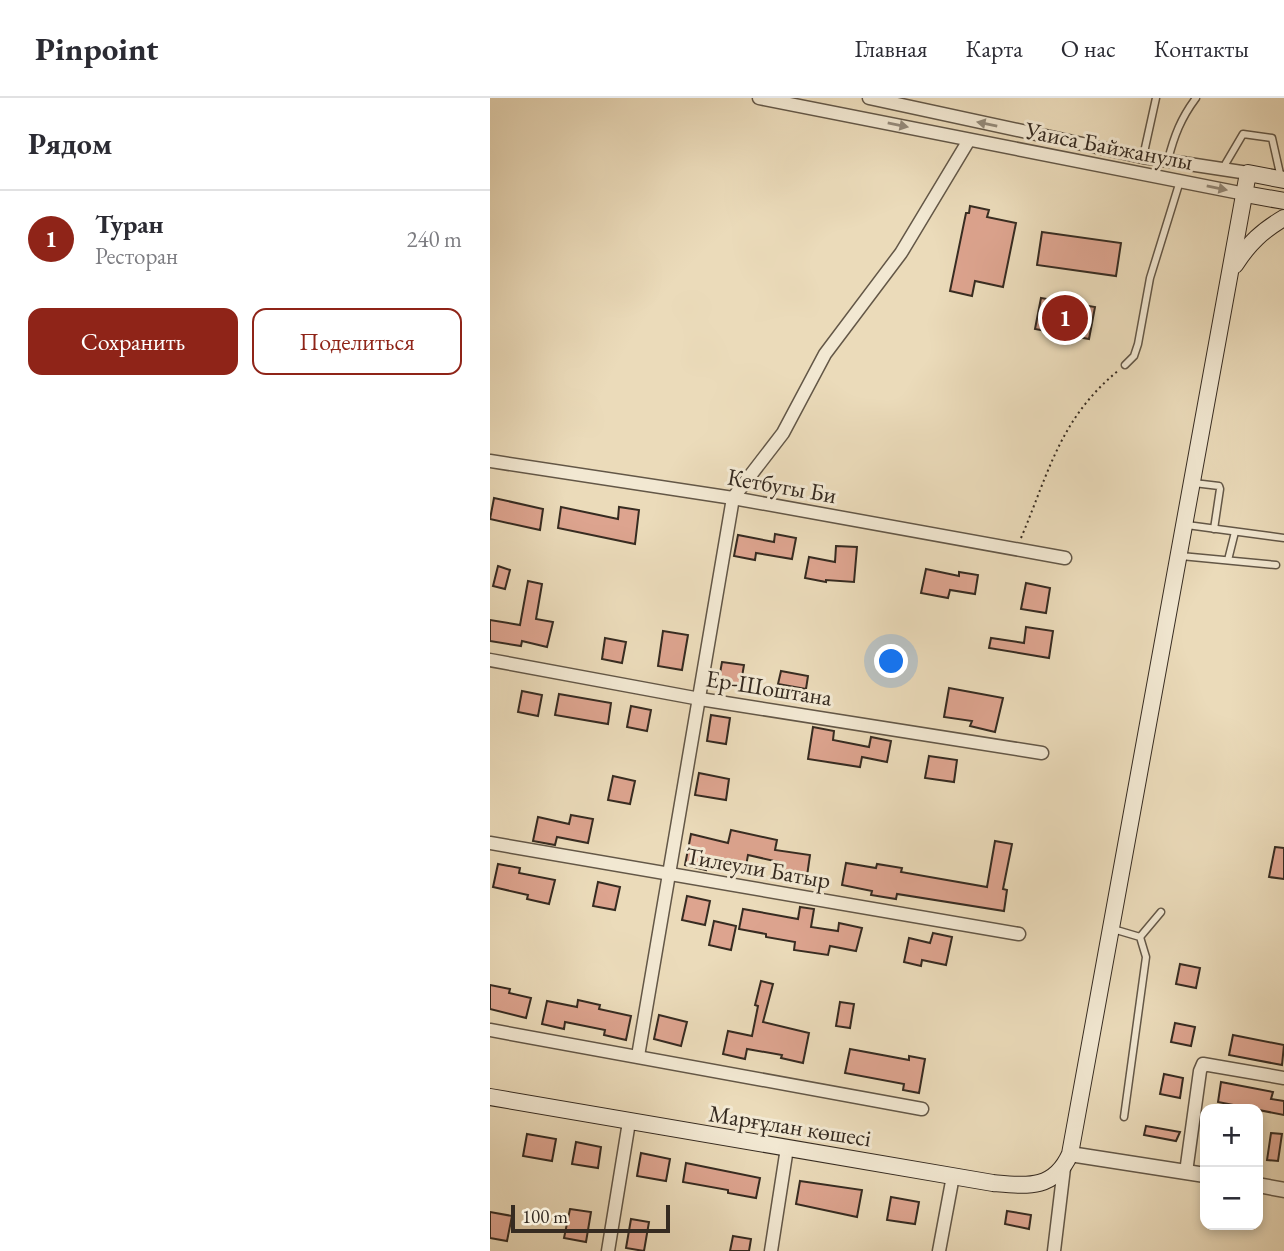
<!DOCTYPE html>
<html lang="ru">
<head>
<meta charset="utf-8">
<style>
  body { margin:0; font-family:"EB Garamond",serif; background:#f7f7f7; color:#2b2b33 }
  .controls { position:absolute; right:21px; bottom:21px; display:grid; overflow:hidden; border-radius:14px; box-shadow:0 4px 10px #0003 }
  .controls button { width:63px; height:63px; display:grid; place-items:center; padding:0; border:0; border-bottom:2px solid #e1e1e2; background:#fff; color:#2b2b33; font:35px sans-serif }
  .scale { position:absolute; left:21px; bottom:18px; width:159px; box-sizing:border-box; padding-left:7px; border:4px solid #362b21; border-top:0; font-size:19px; line-height:24px; white-space:nowrap; color:#362b21; -webkit-text-stroke:5px #f2e8d2; paint-order:stroke }
  .you { position:absolute; left:402px; top:564px; width:24px; height:24px; margin:-18px; border:5px solid #fff; border-radius:50%; background:#1a73e8; box-shadow:0 0 0 10px #1a73e833 }
  .badge { display:grid; place-items:center; width:46px; height:46px; border-radius:50%; background:#8f2418; color:#fff; font-size:23px; font-weight:700 }
  .pin { position:absolute; translate:-50% -50%; border:4px solid #fff; box-shadow:0 2px 7px #0006 }
  .list { margin:0; padding:0; list-style:none }
  h2 { display:flex; justify-content:space-between; align-items:center; height:91px; margin:0; padding:0 28px; font-size:30px }
  h2 small { font-size:23px; font-weight:400; color:#7c7c81 }
  .list li { display:grid; grid-template-columns:46px 1fr auto; gap:21px; align-items:center; box-sizing:border-box; height:98px; padding:0 28px; border-top:2px solid #e1e1e2 }
  .list b { display:block; font-size:26px; white-space:nowrap }
  .list p { margin:0; font-size:23px; white-space:nowrap; color:#7c7c81 }
  .list em { font-size:23px; font-style:normal; color:#7c7c81 }
  .actions { display:flex; gap:14px; padding:21px 28px }
  .actions a { flex:1; padding:16px 0; border:2px solid #8f2418; border-radius:14px; text-align:center; font-size:24px; color:#8f2418 }
  .actions .main { background:#8f2418; color:#fff }
  .map { position:relative; flex:none; width:794px; height:1153px; overflow:hidden }
  header { display:flex; align-items:center; gap:42px; box-sizing:border-box; height:98px; padding:0 35px; background:#fff; border-bottom:2px solid #e1e1e2 }
  header strong { font-size:33px }
  nav { display:flex; gap:38px; margin-inline-start:auto; font-size:24px }
  main { display:flex }
  aside { flex:1; background:#fff }
  .map>svg:first-child { display:block }
</style>
</head>
<body>
<header>
<strong>Pinpoint</strong>
<nav><a>Главная</a><a>Карта</a><a>О нас</a><a>Контакты</a></nav>
</header>
<main>
<aside>
<h2>Рядом<small></small></h2>
<ul class="list">
<li><span class="badge">1</span><div><b>Туран</b><p>Ресторан</p></div><em>240 m</em></li>
</ul>
<div class="actions"><a class="main">Сохранить</a><a>Поделиться</a></div>
</aside>
<div class="map">
<svg width="794" height="1153" viewBox="0 0 794 1153">
  <rect width="100%" height="100%" fill="#ebdbba"/>
  <filter id="stains"><feTurbulence type="fractalNoise" baseFrequency=".00286" numOctaves="4"/><feColorMatrix values="0 0 0 0 .2 0 0 0 0 .09 0 0 0 0 .02 0 0 0 .5 -.17"/></filter>
  <radialGradient id="worn" r=".72"><stop offset=".6" stop-color="#630" stop-opacity="0"/><stop offset="1" stop-color="#630" stop-opacity=".3"/></radialGradient>
  <g fill="#dda48f" stroke="#362b21" stroke-width="2">
    <polygon points="480,108 499,112 497,119 526,125 513,189 485,183 482,198 460,193 476,115 479,115"/>
    <polygon points="552,134 631,145 626,178 547,167"/>
    <polygon points="551,200 605,209 599,241 545,231"/>
    <polygon points="4,400 53,411 50,432 0,421"/>
    <polygon points="71,409 128,421 129,409 149,412 145,446 68,430"/>
    <polygon points="285,436 306,440 302,461 266,455 265,462 244,458 248,437 284,444"/>
    <polygon points="346,448 367,449 364,484 336,482 336,484 315,480 319,459 345,464"/>
    <polygon points="8,468 20,472 15,491 3,488"/>
    <polygon points="436,471 469,478 469,474 488,477 485,496 460,492 458,500 431,495"/>
    <polygon points="38,483 52,486 46,521 63,524 57,549 32,543 31,548 0,543 0,522 30,527"/>
    <polygon points="536,485 560,490 556,515 531,511"/>
    <polygon points="536,529 563,533 559,560 499,550 501,540 534,545"/>
    <polygon points="173,533 198,537 192,572 168,568"/>
    <polygon points="115,540 136,544 132,565 112,561"/>
    <polygon points="232,564 254,567 250,590 228,586"/>
    <polygon points="291,573 318,578 316,591 288,586"/>
    <polygon points="459,590 513,600 505,634 480,628 482,623 454,619"/>
    <polygon points="32,593 52,597 48,618 28,614"/>
    <polygon points="69,596 121,605 118,626 65,617"/>
    <polygon points="141,608 161,612 157,633 137,629"/>
    <polygon points="221,617 240,620 236,646 217,643"/>
    <polygon points="323,629 344,633 343,642 379,649 381,639 401,643 397,664 372,659 370,669 318,661"/>
    <polygon points="439,658 467,662 464,684 435,680"/>
    <polygon points="209,675 239,681 236,702 205,697"/>
    <polygon points="123,678 145,683 140,706 118,702"/>
    <polygon points="81,717 103,721 98,745 67,739 65,747 43,743 48,719 79,726"/>
    <polygon points="241,732 287,742 285,752 320,757 317,778 288,774 289,764 258,757 256,768 219,760 216,772 195,767 201,736 238,745"/>
    <polygon points="505,743 522,746 513,791 517,792 514,813 407,796 406,801 381,797 382,793 352,787 356,765 386,770 387,766 412,770 411,774 497,789"/>
    <polygon points="785,749 794,750 794,781 779,779"/>
    <polygon points="8,766 30,770 29,775 65,782 59,806 37,801 38,797 3,789"/>
    <polygon points="108,784 130,789 125,812 103,808"/>
    <polygon points="197,798 220,803 215,827 192,822"/>
    <polygon points="310,809 324,811 321,829 348,833 349,825 372,830 366,853 340,848 338,857 304,852 305,844 276,839 276,836 249,831 253,811 308,821"/>
    <polygon points="224,823 246,828 241,852 219,847"/>
    <polygon points="443,835 462,839 456,867 432,862 431,868 414,864 419,840 440,845"/>
    <polygon points="690,866 710,870 706,890 686,886"/>
    <polygon points="271,883 283,886 273,924 319,935 313,965 291,960 292,957 257,951 255,961 233,956 238,933 262,938 268,908 265,907"/>
    <polygon points="0,887 20,891 19,895 41,900 36,920 0,911"/>
    <polygon points="88,902 110,907 109,911 141,918 136,942 114,937 115,932 75,924 74,931 52,926 57,903 87,909"/>
    <polygon points="350,904 364,906 360,930 346,928"/>
    <polygon points="169,917 197,924 191,948 164,941"/>
    <polygon points="685,925 705,929 701,948 681,944"/>
    <polygon points="743,937 794,947 792,967 739,957"/>
    <polygon points="360,951 419,962 419,958 435,961 429,995 413,992 414,986 355,975"/>
    <polygon points="674,976 693,980 690,1000 670,996"/>
    <polygon points="731,984 783,994 781,1001 794,1003 794,1017 728,1004"/>
    <polygon points="656,1028 690,1034 686,1043 654,1037"/>
    <polygon points="781,1035 792,1036 788,1063 777,1062"/>
    <polygon points="37,1036 66,1041 62,1063 33,1058"/>
    <polygon points="86,1044 111,1049 108,1070 82,1066"/>
    <polygon points="151,1055 180,1061 176,1083 147,1078"/>
    <polygon points="196,1065 270,1080 266,1100 238,1095 238,1092 193,1084"/>
    <polygon points="310,1083 372,1092 367,1119 306,1106"/>
    <polygon points="401,1099 429,1104 425,1126 397,1122"/>
    <polygon points="80,1111 101,1114 96,1144 74,1140"/>
    <polygon points="517,1113 541,1117 539,1131 515,1126"/>
    <polygon points="0,1114 22,1118 17,1143 0,1140"/>
    <polygon points="141,1121 159,1124 154,1153 136,1150"/>
    <polygon points="243,1138 261,1141 259,1153 240,1153"/>
  </g>
  <g fill="none" stroke-linecap="round" stroke-linejoin="round">
    <defs>
      <g id="service">
        <polyline points="653,59 666,0"/>
        <path d="M678,62c6,-24 13,-42 28,-62"/>
        <polyline points="733,70 753,36 782,40 791,80"/>
        <polyline points="635,267 644,258 648,246 660,180 690,83"/>
        <polyline points="704,385 729,388 730,391 724,431"/>
        <polyline points="697,427 794,440"/>
        <polyline points="691,458 786,467"/>
        <polyline points="738,462 745,434"/>
        <polyline points="623,831 650,839 656,859 634,1019"/>
        <polyline points="650,839 671,814"/>
      </g>
      <g id="minor">
        <polyline points="269,0 755,96"/>
        <polyline points="379,0 653,59 758,75"/>
        <polyline points="0,363 243,400 575,460"/>
        <polyline points="0,562 210,601 552,655"/>
        <polyline points="0,745 529,836"/>
        <polyline points="0,932 432,1011"/>
        <polyline points="148,958 243,400 293,335 335,256 411,155 479,42"/>
        <polyline points="696,1074 710,973 713,966 794,980"/>
        <polyline points="118,1153 139,1024"/>
        <polyline points="281,1153 297,1050"/>
        <polyline points="449,1153 463,1078"/>
        <polyline points="564,1153 574,1070"/>
      </g>
      <g id="tertiary">
        <polyline points="580,1056 715,1077"/>
        <polyline points="768,1087 794,1092"/>
      </g>
      <g id="secondary">
        <polyline points="755,96 794,103"/>
        <path d="M745,167c14,-22 27,-34 49,-47"/>
        <path d="M0,999l503,86c34,3 61,7 77,-29l178,-981 36,7"/>
      </g>
    </defs>
    <use href="#service" stroke="#635747" stroke-width="9"/>
    <use href="#minor" stroke="#635747" stroke-width="15"/>
    <use href="#tertiary" stroke="#635747" stroke-width="17"/>
    <use href="#secondary" stroke="#362b21" stroke-width="18"/>
    <path stroke="#362b21" stroke-width="2" stroke-dasharray="2 3.5" stroke-linecap="butt" d="M531,440c28,-66 39,-120 98,-168"/>
    <use href="#service" stroke="#f2e8d2" stroke-width="6"/>
    <use href="#minor" stroke="#f2e8d2" stroke-width="12"/>
    <use href="#tertiary" stroke="#f2e8d2" stroke-width="14"/>
    <use href="#secondary" stroke="#f2e8d2" stroke-width="16"/>
  </g>
  <defs><path id="oneway-solid" d="M-6-.8H1V-3.2L6.5 0L1 3.2V.8H-6Z" transform="scale(1.75)"/></defs>
  <g fill="#948a7a">
    <use href="#oneway-solid" transform="translate(497 26) rotate(-168)"/>
    <use href="#oneway-solid" transform="translate(408 27) rotate(11)"/>
    <use href="#oneway-solid" transform="translate(727 90) rotate(11)"/>
  </g>
  <g text-anchor="middle" stroke-width="6" stroke-linejoin="round" paint-order="stroke">
    <g font-size="24" fill="#362b21" stroke="#f2e8d2">
      <text transform="translate(619 48) rotate(11)" y="8">Уаиса Байжанулы</text>
      <text transform="translate(292 388) rotate(10)" y="8">Кетбугы Би</text>
      <text transform="translate(279 590) rotate(9)" y="8">Ер-Шоштана</text>
      <text transform="translate(268 770) rotate(10)" y="8">Тилеули Батыр</text>
      <text transform="translate(300 1028) rotate(9)" y="8">Марғұлан көшесі</text>
    </g>
  </g>
  <rect width="100%" height="100%" filter="url(#stains)"/>
  <rect width="100%" height="100%" fill="url(#worn)"/>
</svg>
<div class="controls">
<button>+</button>
<button>−</button>
</div>
<div class="scale">100 m</div>
<div class="you"></div>
<div class="pin badge" style="left:575px;top:220px">1</div>
</div>
</main>
</body>
</html>
